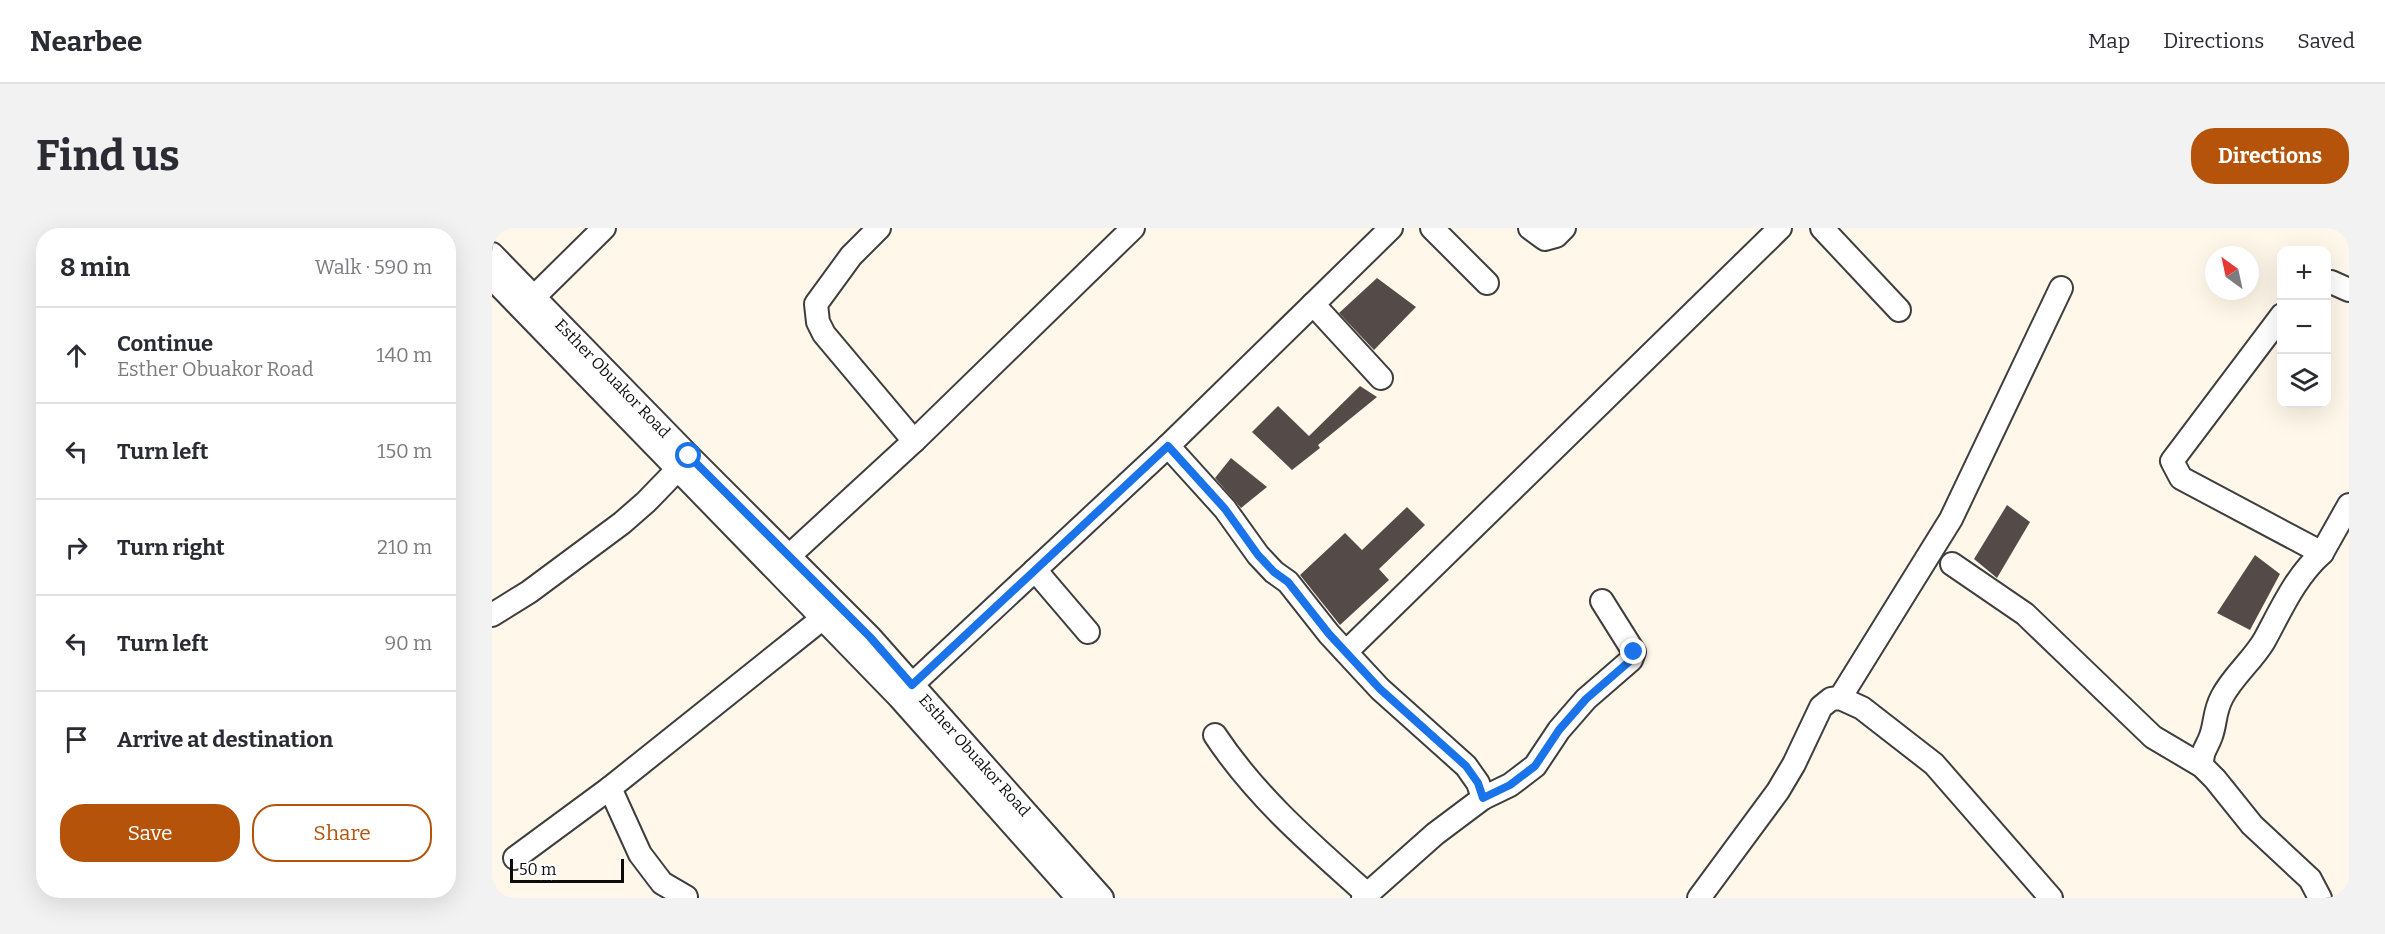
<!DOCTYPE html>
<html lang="en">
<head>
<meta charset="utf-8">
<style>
  body { margin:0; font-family:Bitter,serif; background:#f2f2f3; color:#2b2b33 }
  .controls { position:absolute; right:18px; top:18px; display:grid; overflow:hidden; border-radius:12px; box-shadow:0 6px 24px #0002 }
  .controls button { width:54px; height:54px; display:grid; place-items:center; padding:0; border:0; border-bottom:2px solid #e1e1e2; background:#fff; color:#2b2b33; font:30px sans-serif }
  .compass { position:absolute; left:1713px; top:18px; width:54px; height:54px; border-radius:50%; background:#fff; box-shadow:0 6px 24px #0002; rotate:327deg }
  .scale { position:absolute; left:18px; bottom:15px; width:114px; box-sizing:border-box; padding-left:6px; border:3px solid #0b0b0b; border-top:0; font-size:16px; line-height:21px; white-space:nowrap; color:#0b0b0b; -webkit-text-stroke:4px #fff; paint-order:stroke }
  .stop { position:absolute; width:18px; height:18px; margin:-14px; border:4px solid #1a73e8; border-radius:50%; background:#fff }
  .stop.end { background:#1a73e8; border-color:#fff; box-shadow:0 2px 6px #0008 }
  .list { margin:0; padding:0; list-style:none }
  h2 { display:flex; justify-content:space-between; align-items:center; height:78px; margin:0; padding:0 24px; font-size:26px }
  h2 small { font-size:20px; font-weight:400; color:#7c7c81 }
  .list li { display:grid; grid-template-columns:39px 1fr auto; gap:18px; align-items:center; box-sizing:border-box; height:96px; padding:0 24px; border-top:2px solid #e1e1e2 }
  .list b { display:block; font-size:22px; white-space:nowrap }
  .list p { margin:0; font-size:20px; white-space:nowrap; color:#7c7c81 }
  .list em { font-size:20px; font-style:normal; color:#7c7c81 }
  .actions { display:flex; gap:12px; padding:18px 24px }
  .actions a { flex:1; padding:14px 0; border:2px solid #b45309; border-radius:24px; text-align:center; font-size:21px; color:#b45309 }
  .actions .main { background:#b45309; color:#fff }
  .icon { flex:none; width:33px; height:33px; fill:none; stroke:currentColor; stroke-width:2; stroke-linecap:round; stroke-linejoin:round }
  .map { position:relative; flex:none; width:1857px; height:670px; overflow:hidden; border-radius:24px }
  header { display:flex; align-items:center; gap:36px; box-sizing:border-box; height:84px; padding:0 30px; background:#fff; border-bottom:2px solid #e1e1e2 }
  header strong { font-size:28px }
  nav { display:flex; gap:33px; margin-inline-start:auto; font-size:21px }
  .intro { display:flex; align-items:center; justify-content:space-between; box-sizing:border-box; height:144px; padding:0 36px }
  h1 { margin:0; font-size:42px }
  .button { padding:15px 27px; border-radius:24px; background:#b45309; color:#fff; font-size:21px; font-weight:700 }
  main { display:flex; gap:36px; padding:0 36px }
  aside { flex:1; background:#fff; border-radius:24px; box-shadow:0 6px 24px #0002 }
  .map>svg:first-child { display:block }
</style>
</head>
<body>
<header>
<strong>Nearbee</strong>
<nav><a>Map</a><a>Directions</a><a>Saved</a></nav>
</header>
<div class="intro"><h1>Find us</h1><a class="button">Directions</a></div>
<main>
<aside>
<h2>8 min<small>Walk · 590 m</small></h2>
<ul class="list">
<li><svg class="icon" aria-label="ahead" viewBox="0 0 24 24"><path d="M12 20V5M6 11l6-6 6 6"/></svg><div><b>Continue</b><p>Esther Obuakor Road</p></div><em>140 m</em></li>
<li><svg class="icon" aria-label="left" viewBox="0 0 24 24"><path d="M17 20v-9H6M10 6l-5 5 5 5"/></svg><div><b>Turn left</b></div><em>150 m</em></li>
<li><svg class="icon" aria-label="right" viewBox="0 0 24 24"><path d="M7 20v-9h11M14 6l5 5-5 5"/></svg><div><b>Turn right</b></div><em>210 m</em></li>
<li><svg class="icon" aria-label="left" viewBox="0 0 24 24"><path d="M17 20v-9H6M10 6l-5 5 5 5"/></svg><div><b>Turn left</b></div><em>90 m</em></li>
<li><svg class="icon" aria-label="arrive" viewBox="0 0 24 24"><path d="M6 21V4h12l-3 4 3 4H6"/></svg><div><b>Arrive at destination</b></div></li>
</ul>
<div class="actions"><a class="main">Save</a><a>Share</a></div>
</aside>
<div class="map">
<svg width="1857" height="670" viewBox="0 0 1857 670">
  <rect width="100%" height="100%" fill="#fff8ea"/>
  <g fill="#544b48">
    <polygon points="885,50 924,79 882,122 847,85"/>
    <polygon points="868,158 885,169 826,217 828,220 800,242 760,204 786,178 817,208"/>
    <polygon points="739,230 775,259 749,280 723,250"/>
    <polygon points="1515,277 1538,294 1505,350 1482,331"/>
    <polygon points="915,279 933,297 887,341 897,352 848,397 808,347 853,305 870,322"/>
    <polygon points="1763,327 1788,346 1758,402 1725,385"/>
  </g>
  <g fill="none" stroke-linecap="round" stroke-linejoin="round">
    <defs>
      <g id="minor">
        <polyline points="387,0 359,28 324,76 326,94 332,106 422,213"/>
        <polyline points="940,0 995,55"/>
        <polyline points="1038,0 1053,11 1064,8 1072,0"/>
        <polyline points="1330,0 1407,82"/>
        <polyline points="0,26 197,228 378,409 610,670"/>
        <polyline points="0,50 407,469 586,670"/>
        <polyline points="1839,54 1857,62"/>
        <polyline points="42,69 112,0"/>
        <polyline points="821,76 889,150"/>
        <polyline points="676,218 733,281 766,327 782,344 796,354 837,406 888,461 974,538 986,555 991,570"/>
        <polyline points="1830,325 1857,277"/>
        <polyline points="297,328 422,213 641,0"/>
        <polyline points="1460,336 1533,386 1661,509 1710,538 1723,551 1760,597 1818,651 1828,670"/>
        <polyline points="543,342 596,404"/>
        <polyline points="0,387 37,364 130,295 154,274 186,241"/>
        <polyline points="854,424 1288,0"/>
        <polyline points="410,466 676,218 899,0"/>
        <polyline points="1348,470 1459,291 1569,60"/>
        <path d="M723,507c41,62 97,110 152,159"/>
        <path d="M1710,538c0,-17 4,-16 9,-30 5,-14 3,-24 11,-39 11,-21 30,-36 42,-56 17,-31 31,-64 58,-88l-141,-75 -9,-17 110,-146"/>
        <polyline points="118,560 148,626 170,655 194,669"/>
        <polyline points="23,630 118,560 331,390"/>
        <polyline points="871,670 943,606 991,570 1018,557 1043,538 1067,502 1094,471 1139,432 1142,424 1110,373"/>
        <polyline points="1207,670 1286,563 1302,536 1329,479 1339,471 1348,470 1370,480 1442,536 1559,670"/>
      </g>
    </defs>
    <use href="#minor" stroke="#3e3e3e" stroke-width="26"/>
    <use href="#minor" stroke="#fff" stroke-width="22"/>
  </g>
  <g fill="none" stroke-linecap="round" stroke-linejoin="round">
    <polyline stroke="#1a73e8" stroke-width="8" points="197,228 378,409 420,457 676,218 733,281 766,327 782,344 796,354 837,406 888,461 974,538 986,555 991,570 1018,557 1043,538 1067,502 1094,471 1139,432 1142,424"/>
  </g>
  <g text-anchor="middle" stroke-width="6" stroke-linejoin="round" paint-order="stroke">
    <g font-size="16" fill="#0b0b0b" stroke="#fff">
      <text transform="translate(121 150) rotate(46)" y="6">Esther Obuakor Road</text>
      <text transform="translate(483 527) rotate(48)" y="6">Esther Obuakor Road</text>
    </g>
  </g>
</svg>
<div class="controls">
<button>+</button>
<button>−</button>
<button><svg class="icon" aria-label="layers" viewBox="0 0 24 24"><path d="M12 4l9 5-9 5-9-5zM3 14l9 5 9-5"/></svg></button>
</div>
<svg class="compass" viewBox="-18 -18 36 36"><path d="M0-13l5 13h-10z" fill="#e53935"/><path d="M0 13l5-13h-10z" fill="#7c7c81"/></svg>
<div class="scale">50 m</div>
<div class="stop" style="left:197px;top:228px"></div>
<div class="stop end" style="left:1142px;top:424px"></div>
</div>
</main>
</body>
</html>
